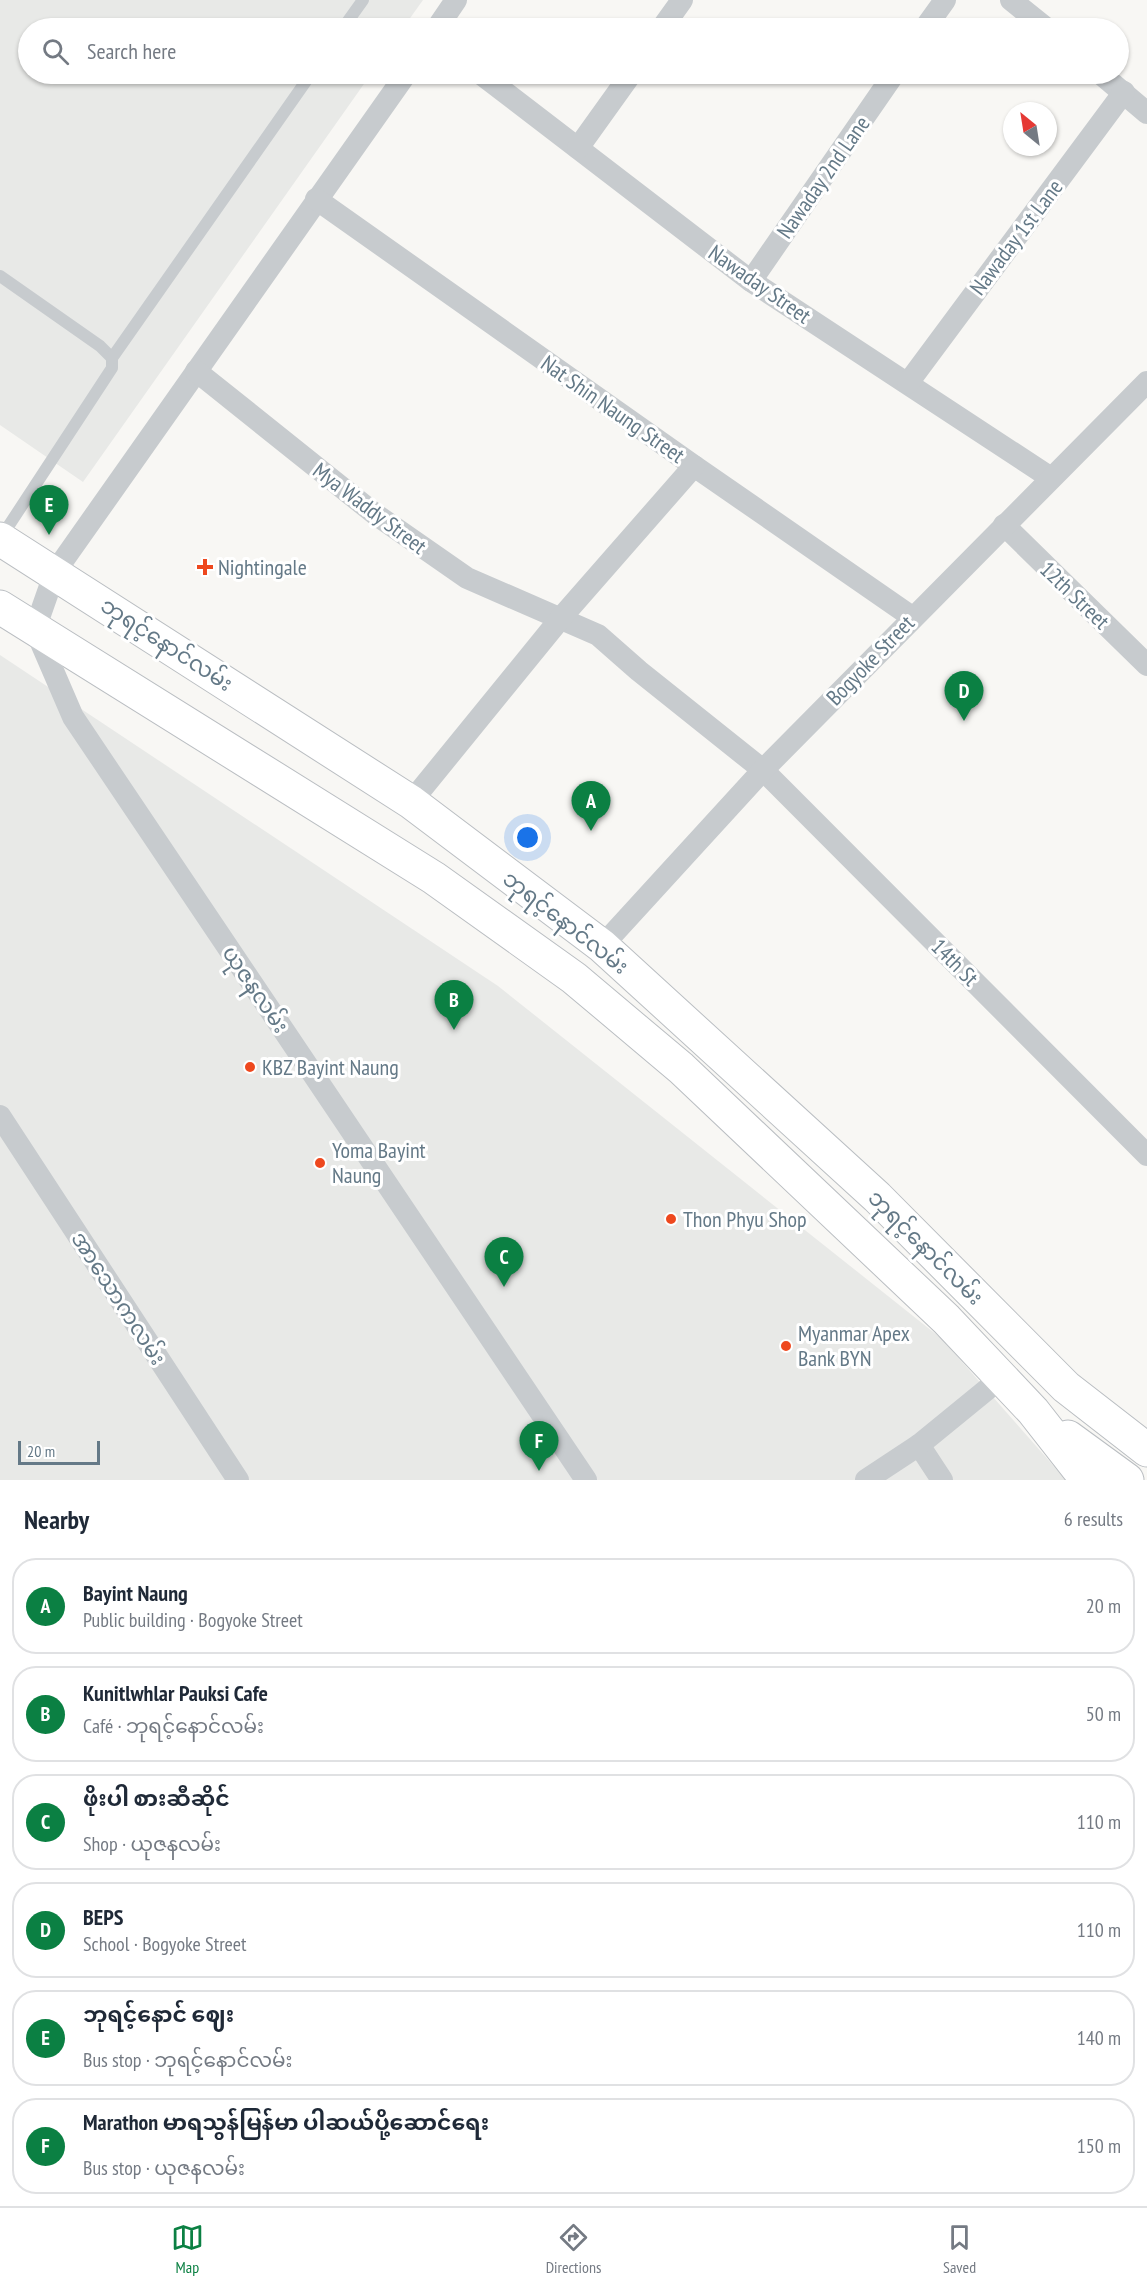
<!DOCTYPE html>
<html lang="en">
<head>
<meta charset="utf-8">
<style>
  body { margin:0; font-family:"PT Sans Narrow","Noto Sans Myanmar",sans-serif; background:#f2f2f3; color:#1f2937 }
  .compass { position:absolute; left:1003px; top:102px; width:54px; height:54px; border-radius:50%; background:#fff; box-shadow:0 2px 4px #0004; rotate:330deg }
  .scale { position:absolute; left:18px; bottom:15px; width:82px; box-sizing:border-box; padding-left:6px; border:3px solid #647987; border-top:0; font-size:16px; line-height:21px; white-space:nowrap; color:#647987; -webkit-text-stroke:4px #fff; paint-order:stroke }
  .you { position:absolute; left:528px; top:838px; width:21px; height:21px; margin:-15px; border:4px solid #fff; border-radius:50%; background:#1a73e8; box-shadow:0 0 0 9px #1a73e833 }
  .badge { display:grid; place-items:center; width:39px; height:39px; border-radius:50%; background:#0b8043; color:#fff; font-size:20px; font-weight:700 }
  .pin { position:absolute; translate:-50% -50px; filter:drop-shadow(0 2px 3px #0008) }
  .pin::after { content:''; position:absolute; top:32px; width:21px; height:18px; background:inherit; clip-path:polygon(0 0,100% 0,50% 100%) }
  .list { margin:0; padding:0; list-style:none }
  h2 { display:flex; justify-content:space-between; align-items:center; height:78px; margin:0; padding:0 24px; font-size:26px }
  h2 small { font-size:20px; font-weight:400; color:#747a83 }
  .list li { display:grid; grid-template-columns:39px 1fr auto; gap:18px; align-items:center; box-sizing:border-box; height:96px; margin:0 12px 12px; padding:0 12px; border:2px solid #e0e1e3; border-radius:24px }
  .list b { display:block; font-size:22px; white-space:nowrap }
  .list p { margin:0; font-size:20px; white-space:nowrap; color:#747a83 }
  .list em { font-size:20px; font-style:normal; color:#747a83 }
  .icon { flex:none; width:33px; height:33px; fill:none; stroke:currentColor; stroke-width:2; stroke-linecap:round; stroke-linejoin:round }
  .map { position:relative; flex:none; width:1147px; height:1480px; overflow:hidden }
  .search { position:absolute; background:#fff; box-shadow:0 2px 4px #0004; left:18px; right:18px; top:18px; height:66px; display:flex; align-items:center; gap:15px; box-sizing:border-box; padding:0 21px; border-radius:33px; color:#747a83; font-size:22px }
  .sheet { height:726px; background:#fff }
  nav { display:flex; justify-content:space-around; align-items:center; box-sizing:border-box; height:84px; border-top:2px solid #e0e1e3; background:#fff; font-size:16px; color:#747a83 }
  nav a { display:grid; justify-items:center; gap:3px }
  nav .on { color:#0b8043 }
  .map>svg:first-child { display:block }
</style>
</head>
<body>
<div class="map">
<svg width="1147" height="1480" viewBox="0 0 1147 1480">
  <rect width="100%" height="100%" fill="#f8f7f4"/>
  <g fill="#e8e9e7">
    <polygon points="0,0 423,0 403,28 28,28 28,74 371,74 83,482 0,425"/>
    <polygon points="0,655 498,986 942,1339 1066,1480 0,1480"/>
  </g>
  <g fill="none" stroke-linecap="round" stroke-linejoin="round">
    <defs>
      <g id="primary">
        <polyline points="0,539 411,802 602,946 877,1197 1066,1387 1147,1450"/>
        <polyline points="0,607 434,878 574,978 681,1068 946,1319 1033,1411 1087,1480"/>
        <polyline points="1068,1437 1127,1480"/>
      </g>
    </defs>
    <use href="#primary" stroke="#babec2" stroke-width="35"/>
    <g stroke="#c7cbce" stroke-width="12">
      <polyline points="343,28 363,0"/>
      <polyline points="0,276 100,346 112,358 112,368 0,539"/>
      <polyline points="112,358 311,74"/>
    </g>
    <g stroke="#c7cbce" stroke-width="22">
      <polyline points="1011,0 1046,28"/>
      <polyline points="437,28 456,0"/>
      <polyline points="662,28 682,0"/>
      <polyline points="925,28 945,0"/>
      <polyline points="406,74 55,572 35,629 73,717 586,1480"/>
      <polyline points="481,74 751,281 1051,478"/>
      <polyline points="1101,74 1147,113"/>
      <polyline points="578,148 631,74"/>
      <polyline points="316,199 694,466 912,617"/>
      <polyline points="751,281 894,74"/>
      <polyline points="196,371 375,514 467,578 598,635 639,671 763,770 1147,1155"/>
      <polyline points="908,383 1124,92"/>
      <polyline points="1004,525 1147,665"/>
      <polyline points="411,802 560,619 694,466"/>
      <polyline points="602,946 763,770 1147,382"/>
      <polyline points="0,1116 238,1480"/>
      <polyline points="919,1445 942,1480"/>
      <polyline points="866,1480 919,1445 1001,1378"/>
    </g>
    <use href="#primary" stroke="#fff" stroke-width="33"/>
  </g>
  <g fill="#ee481e" stroke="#fff" stroke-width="2">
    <path d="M202 558h6v6h6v6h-6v6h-6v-6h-6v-6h6z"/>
    <circle cx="250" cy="1067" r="6"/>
    <circle cx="320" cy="1163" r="6"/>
    <circle cx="671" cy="1219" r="6"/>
    <circle cx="786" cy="1346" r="6"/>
  </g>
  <g text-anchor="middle" stroke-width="6" stroke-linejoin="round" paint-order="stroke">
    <g font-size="22" fill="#647987" stroke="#fff">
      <text transform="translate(823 177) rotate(-55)" y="8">Nawaday 2nd Lane</text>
      <text transform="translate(1016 237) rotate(-53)" y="8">Nawaday 1st Lane</text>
      <text transform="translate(760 284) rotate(35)" y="8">Nawaday Street</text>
      <text transform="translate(613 409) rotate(35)" y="8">Nat Shin Naung Street</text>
      <text transform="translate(370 508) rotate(37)" y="8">Mya Waddy Street</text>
      <text transform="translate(1075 595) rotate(44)" y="8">12th Street</text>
      <text transform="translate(167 644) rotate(33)" y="8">ဘုရင့်နောင်လမ်း</text>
      <text transform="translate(870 660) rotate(-46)" y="8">Bogyoke Street</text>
      <text transform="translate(566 922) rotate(38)" y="8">ဘုရင့်နောင်လမ်း</text>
      <text transform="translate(955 962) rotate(45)" y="8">14th St</text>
      <text transform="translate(256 989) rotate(56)" y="8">ယုဇနလမ်း</text>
      <text transform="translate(926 1247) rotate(45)" y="8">ဘုရင့်နောင်လမ်း</text>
      <text transform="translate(119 1298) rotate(57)" y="8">အာသောကလမ်း</text>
    </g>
    <g font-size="22" fill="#647987" stroke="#fff" text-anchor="start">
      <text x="218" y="575">Nightingale</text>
      <text x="262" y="1075">KBZ Bayint Naung</text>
      <text x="332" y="1158">Yoma Bayint<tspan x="332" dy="25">Naung</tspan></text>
      <text x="683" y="1227">Thon Phyu Shop</text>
      <text x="798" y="1341">Myanmar Apex<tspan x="798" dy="25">Bank BYN</tspan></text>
    </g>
  </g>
</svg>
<svg class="compass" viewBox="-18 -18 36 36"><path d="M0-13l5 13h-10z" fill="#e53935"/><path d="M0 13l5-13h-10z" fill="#747a83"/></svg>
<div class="scale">20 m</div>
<div class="you"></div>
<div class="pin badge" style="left:591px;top:831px">A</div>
<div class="pin badge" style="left:454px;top:1030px">B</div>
<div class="pin badge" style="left:504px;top:1287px">C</div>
<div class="pin badge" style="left:964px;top:721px">D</div>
<div class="pin badge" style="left:49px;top:535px">E</div>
<div class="pin badge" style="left:539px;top:1471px">F</div>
<div class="search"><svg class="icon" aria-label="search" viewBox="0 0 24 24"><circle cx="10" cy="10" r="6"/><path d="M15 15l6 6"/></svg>Search here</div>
</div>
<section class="sheet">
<h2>Nearby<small>6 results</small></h2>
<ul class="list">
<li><span class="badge">A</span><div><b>Bayint Naung</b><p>Public building · Bogyoke Street</p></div><em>20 m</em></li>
<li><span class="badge">B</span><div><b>Kunitlwhlar Pauksi Cafe</b><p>Café · ဘုရင့်နောင်လမ်း</p></div><em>50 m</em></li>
<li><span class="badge">C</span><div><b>ဖိုးပါ စားဆီဆိုင်</b><p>Shop · ယုဇနလမ်း</p></div><em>110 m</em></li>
<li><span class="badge">D</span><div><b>BEPS</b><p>School · Bogyoke Street</p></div><em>110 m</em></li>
<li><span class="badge">E</span><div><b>ဘုရင့်နောင် ဈေး</b><p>Bus stop · ဘုရင့်နောင်လမ်း</p></div><em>140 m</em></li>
<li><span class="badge">F</span><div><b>Marathon မာရသွန်မြန်မာ ပါဆယ်ပို့ဆောင်ရေး</b><p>Bus stop · ယုဇနလမ်း</p></div><em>150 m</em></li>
</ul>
</section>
<nav>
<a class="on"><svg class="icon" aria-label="map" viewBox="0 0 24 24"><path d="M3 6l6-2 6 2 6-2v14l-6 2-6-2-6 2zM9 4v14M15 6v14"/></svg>Map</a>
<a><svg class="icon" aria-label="directions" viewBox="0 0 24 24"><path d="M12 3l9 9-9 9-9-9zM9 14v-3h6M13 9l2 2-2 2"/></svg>Directions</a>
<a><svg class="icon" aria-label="saved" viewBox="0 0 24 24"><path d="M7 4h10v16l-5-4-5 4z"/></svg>Saved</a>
</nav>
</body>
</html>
